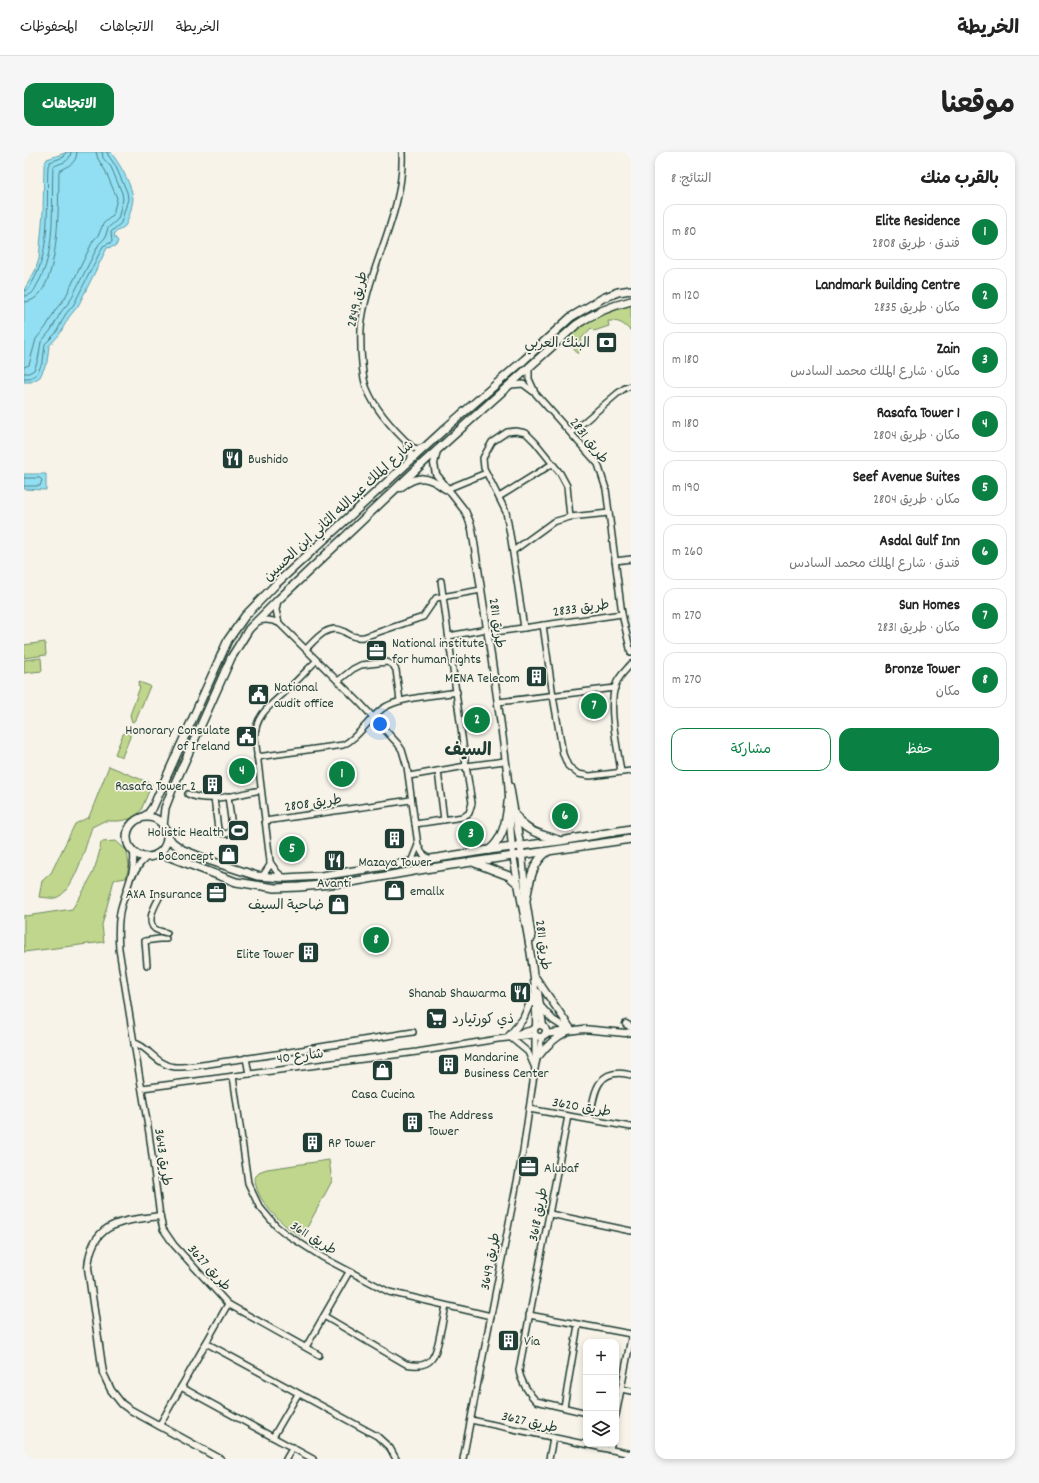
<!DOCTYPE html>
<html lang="ar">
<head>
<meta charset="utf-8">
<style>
  body { margin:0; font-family:Dekko,"Playpen Sans Arabic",sans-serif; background:#f6f6f6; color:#222; direction:rtl }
  .controls { position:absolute; right:12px; bottom:12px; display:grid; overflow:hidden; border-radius:8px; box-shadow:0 2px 6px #0003 }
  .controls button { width:36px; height:36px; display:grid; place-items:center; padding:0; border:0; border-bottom:1px solid #e0e0e0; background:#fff; color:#222; font:20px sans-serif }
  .you { position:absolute; left:356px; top:572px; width:14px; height:14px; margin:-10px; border:3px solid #fff; border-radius:50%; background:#1a73e8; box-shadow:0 0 0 6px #1a73e833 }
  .badge { display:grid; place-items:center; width:26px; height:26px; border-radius:50%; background:#0b8043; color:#fff; font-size:13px; font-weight:700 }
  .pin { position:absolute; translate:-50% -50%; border:2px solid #fff; box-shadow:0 1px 4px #0006 }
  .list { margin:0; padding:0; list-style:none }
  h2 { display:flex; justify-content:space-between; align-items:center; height:52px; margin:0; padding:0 16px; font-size:17px }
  h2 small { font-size:13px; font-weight:400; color:#767676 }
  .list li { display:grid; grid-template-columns:26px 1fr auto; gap:12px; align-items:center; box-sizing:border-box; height:56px; margin:0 8px 8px; padding:0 8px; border:1px solid #e0e0e0; border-radius:12px }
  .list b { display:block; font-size:15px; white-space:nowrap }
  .list p { margin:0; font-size:13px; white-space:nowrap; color:#767676 }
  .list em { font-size:13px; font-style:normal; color:#767676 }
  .actions { display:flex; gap:8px; padding:12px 16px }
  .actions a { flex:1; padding:9px 0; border:1px solid #0b8043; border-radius:12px; text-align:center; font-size:14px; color:#0b8043 }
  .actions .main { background:#0b8043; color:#fff }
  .icon { flex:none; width:22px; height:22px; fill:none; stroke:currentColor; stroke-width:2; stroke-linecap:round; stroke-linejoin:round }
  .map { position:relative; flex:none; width:607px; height:1307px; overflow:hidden; direction:ltr; border-radius:12px }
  header { display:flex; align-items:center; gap:24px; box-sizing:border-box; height:56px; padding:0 20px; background:#fff; border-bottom:1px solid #e0e0e0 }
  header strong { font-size:19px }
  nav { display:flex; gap:22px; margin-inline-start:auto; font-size:14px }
  .intro { display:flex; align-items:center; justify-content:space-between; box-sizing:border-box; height:96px; padding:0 24px }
  h1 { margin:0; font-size:28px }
  .button { padding:10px 18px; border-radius:12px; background:#0b8043; color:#fff; font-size:14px; font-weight:700 }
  main { display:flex; gap:24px; padding:0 24px }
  aside { flex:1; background:#fff; border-radius:12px; box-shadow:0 2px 6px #0003 }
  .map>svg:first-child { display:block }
</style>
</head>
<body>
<header>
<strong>الخريطة</strong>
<nav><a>الخريطة</a><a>الاتجاهات</a><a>المحفوظات</a></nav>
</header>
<div class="intro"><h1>موقعنا</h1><a class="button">الاتجاهات</a></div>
<main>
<aside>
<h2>بالقرب منك<small>النتائج: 8</small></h2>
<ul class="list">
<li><span class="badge">1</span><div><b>Elite Residence</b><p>فندق · طريق 2808</p></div><em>80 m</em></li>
<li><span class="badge">2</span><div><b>Landmark Building Centre</b><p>مكان · طريق 2835</p></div><em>120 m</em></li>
<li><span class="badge">3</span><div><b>Zain</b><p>مكان · شارع الملك محمد السادس</p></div><em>180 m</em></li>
<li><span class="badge">4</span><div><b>Rasafa Tower 1</b><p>مكان · طريق 2804</p></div><em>180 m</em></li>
<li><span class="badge">5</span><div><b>Seef Avenue Suites</b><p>مكان · طريق 2804</p></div><em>190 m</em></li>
<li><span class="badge">6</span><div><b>Asdal Gulf Inn</b><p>فندق · شارع الملك محمد السادس</p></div><em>260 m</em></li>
<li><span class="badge">7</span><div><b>Sun Homes</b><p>مكان · طريق 2831</p></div><em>270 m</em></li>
<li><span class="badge">8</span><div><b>Bronze Tower</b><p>مكان</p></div><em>270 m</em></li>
</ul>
<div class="actions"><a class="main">حفظ</a><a>مشاركة</a></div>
</aside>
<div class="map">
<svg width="607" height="1307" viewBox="0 0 607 1307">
  <rect width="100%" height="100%" fill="#f7f3e8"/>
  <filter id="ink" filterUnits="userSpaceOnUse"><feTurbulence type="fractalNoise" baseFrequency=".025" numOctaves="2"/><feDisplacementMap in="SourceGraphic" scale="8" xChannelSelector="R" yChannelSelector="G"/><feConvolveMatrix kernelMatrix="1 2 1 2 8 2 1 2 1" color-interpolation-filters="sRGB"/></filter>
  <g filter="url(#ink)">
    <g fill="#bfd68c" stroke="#6f8a60">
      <path d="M607,153v26c-9,-8 -10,-10 -23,-10l1,5 -15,5 -3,-3 -10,11 -3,15 -13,-16 20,-16 13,-7z"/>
      <polygon points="21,490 22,503 0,506 0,493"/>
      <polygon points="17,506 18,519 0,521 0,508"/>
      <polygon points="115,530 126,534 112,568 108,570 106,563 116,535 114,534"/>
      <polygon points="101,581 106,582 106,585 98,605 91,602 99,582"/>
      <path d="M85,614l43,18 -11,26 -6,8 -16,3h-15l-12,6c-6,17 -18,67 -37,71 -4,1 -11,-1 -16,-1l3,-16 9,-8 24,-49 14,-7z"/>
      <path d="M92,689l11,10 2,15 -3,12 -12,2 -12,45 2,17 -80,10v-37l2,1 46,-7c14,-21 26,-41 29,-67z"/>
      <path d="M305,1008l3,21 -30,56c-19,-11 -48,-37 -47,-60l6,-6 6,-2z"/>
    </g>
    <g fill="#92dff3" stroke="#649ea7">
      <path d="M44,0h42c8,8 23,35 23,47 -1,7 -4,21 -8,27 -3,2 -7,5 -10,7l-1,3 4,5 -2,5 -9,2 -29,58 -9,11 -10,18 -10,11 -2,16 -7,15 -9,5h-7v-92l11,-19 4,-12 4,-47 1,-47 3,-6z"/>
      <polygon points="0,322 22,322 22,338 0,337"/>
    </g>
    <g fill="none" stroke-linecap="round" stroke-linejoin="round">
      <g stroke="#4d7e80" stroke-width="1">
        <path d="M0,139c5,-1 6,-3 8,-8 20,-33 14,-80 16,-117l2,-4 14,-5 2,-5"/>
        <path d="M0,144c8,0 10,-5 13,-11 20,-33 14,-80 16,-118 7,-5 17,-3 18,-15"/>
        <path d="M0,150c38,-1 34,-104 35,-131 9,-6 17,-6 18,-19"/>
        <polyline points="0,215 5,213 12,187 22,175 32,157 41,146 69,89 75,82 79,72 89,63 93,46 81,18 74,7 72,0"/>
        <polyline points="0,221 5,221 10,218 14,208 17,190 27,178 37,160 46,149 75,92 81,86 84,76 94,67 99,47 98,41 87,15 79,6 78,0"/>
        <polyline points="0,226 6,226 13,222 19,209 21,192 32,181 41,163 50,152 79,94 88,90 87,80 97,71 104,47 103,40 91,13 84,3 83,0"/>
        <polyline points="0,326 16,326 18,328 16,334 0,334"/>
      </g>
      <defs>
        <g id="minor">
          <path d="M378,0c3,59 -32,111 -40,168 -2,10 -1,20 -1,30 1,13 1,28 6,39 8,20 29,43 45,58l5,2 7,-2"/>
          <polyline points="505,215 505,227 510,238"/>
          <polyline points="487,233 499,232 511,241 574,312 582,337 598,462 607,501"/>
          <polyline points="547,281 594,241 601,236 607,234"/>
          <polyline points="383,293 387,301 387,309"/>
          <polyline points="423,337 462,321"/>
          <polyline points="475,345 528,312"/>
          <polyline points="489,399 529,370 546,365 585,361"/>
          <polyline points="591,409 607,407"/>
          <polyline points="254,448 252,458 255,471"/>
          <path d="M233,470c8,-4 15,-2 22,1l81,80 38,41 4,6 5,17 11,78 4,8 7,6"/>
          <polyline points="519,473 529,544 539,602 544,614 554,622 566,624 607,619"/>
          <polyline points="500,476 487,388 482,360 460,316 459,306 468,290 483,280 492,279 502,281 511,290 536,321 543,334 546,365"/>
          <polyline points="464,481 598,462"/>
          <polyline points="425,484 463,477"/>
          <path d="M282,497c9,-9 22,-26 37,-18 8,5 12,7 21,6l59,-20 13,-19 45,-8"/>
          <polyline points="314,529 329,517 337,513 363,510 369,513 372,518 376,549"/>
          <polyline points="474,550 591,536"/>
          <path d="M233,605l86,-12c15,-7 25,-25 39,-36 16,-12 54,-13 75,-17"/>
          <polyline points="414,619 420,668"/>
          <path d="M597,620c-3,-23 -14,-66 -5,-88 3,-8 10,-14 15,-20"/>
          <polyline points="385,624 442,614 481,609"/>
          <path d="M164,642c22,10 50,0 73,-4"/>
          <polyline points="190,646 194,677 197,681 203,682 206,679 208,675 204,644"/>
          <polyline points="241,669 387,648"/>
          <polyline points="391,672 439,665 445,661 448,651 442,614 417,429"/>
          <path d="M109,698c4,21 -9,42 -13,62 -2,12 -2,25 -1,37l15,94 15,90 11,83 3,13 11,16 54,59 91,51"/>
          <polyline points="246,710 253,720 260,726"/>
          <polyline points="387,710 394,693"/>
          <polyline points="109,723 116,712 123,705"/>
          <path d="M238,725l8,-12v-4l-15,-124c0,-22 16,-32 30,-45 11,-10 21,-21 31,-31"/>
          <path d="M136,744c-4,8 -15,25 -5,33 3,2 9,3 12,4"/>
          <polyline points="123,813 121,789 135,787 142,787"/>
          <polyline points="489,883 510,877"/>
          <polyline points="511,884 511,909"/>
          <polyline points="487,886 504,900 511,916"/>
          <path d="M110,891c13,2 22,22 41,24 16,1 44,-5 60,-7 60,-8 119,-19 178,-28"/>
          <polyline points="222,906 225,922"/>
          <polyline points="209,924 224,1031 235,1054 252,1074 262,1082 298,1105 365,1140 467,1164"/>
          <polyline points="118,936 393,900 474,887 510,883"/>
          <polyline points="505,957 607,975"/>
          <path d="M544,964l-49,254c1,10 10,24 17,31l47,11"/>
          <path d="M566,967c4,-25 6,-53 41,-44"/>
          <polyline points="526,1062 607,1079"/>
          <polyline points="505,1163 607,1182"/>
          <path d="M300,1164l82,48c26,6 30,-8 34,-30 2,-9 4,-18 6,-28"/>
          <polyline points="182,1191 353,1284 366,1296 372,1307"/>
          <polyline points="282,1195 325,1120"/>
          <polyline points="157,1235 289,1307"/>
          <polyline points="597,1237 607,1239"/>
          <polyline points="540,1255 554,1173"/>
          <polyline points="592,1263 607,1186"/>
          <polyline points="447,1268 607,1302"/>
          <polyline points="135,1274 204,1152"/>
          <polyline points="249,1285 274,1242"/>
          <polyline points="586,1298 587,1292"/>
          <polyline points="262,1307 269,1295"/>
          <polyline points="439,1307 499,999 511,916 518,885"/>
          <polyline points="525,1307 529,1286"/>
        </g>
        <g id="tertiary">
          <path d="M413,298l-3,14 2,10 29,37 4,9 3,9c12,81 25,161 35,242 3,25 2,51 5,76 8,59 26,119 24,179"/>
          <path d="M376,336c18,-13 27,-13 45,1"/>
          <polyline points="486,634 498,703 502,748 508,786"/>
          <polyline points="512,826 547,877"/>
          <polyline points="514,840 519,874"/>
          <polyline points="517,855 529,868 543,877"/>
          <polyline points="602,872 607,875"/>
          <circle cx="516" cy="879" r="6"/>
          <polyline points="521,882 559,877 601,881 607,880"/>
          <polyline points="485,884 499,867 509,844"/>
          <path d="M515,904c7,-10 16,-18 27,-24"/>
          <path d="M136,1064c-37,5 -69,5 -72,52l15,105 8,17 11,14 7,5 91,50"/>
        </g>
        <g id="secondary">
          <path d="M493,665c9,16 25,17 41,23"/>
          <circle cx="123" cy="685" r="20"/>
          <polyline points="117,666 124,662 129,655 204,488 221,464 252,432 424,274 500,208 547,165 579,146 594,140 607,138"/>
          <path d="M139,674l2,-18 7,-18 59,-132 18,-29 30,-30 146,-138 151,-136c17,-12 35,-19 55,-24"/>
          <polyline points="142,681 148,690 159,698 187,709 233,724 261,726 297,724 465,698 536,689 607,677"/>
          <path d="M465,698c14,-10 18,-32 19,-48"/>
          <polyline points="133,702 146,705 212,730 251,736 275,735 327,730 407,716 607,687"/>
          <polyline points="451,711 485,724 493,731"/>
          <path d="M502,748c3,-16 6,-38 21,-48"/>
        </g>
      </defs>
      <use href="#minor" stroke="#1f3d34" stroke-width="8"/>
      <use href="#tertiary" stroke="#1f3d34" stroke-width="9"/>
      <use href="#secondary" stroke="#1f3d34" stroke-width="10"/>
      <use href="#minor" stroke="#f7f3e8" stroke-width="5"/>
      <use href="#tertiary" stroke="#f7f3e8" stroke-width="6"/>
      <use href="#secondary" stroke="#f7f3e8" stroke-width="7"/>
    </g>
  </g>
  <defs>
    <symbol id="bank-square" viewBox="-11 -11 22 22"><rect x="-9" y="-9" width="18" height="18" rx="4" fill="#1f3d34" stroke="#f7f3e8"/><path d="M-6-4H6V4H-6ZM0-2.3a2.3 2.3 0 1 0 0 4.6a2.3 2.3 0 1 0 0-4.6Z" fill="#fff"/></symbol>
    <symbol id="restaurant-square" viewBox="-11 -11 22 22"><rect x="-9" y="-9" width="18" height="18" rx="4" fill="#1f3d34" stroke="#f7f3e8"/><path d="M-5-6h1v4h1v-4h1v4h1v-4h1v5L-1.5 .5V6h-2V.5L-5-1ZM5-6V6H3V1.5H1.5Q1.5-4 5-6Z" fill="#fff"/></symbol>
    <symbol id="office-square" viewBox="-11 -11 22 22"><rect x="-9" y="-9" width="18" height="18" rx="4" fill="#1f3d34" stroke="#f7f3e8"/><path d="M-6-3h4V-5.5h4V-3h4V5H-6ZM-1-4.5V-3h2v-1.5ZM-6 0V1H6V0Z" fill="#fff"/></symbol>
    <symbol id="building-square" viewBox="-11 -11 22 22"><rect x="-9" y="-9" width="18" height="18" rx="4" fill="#1f3d34" stroke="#f7f3e8"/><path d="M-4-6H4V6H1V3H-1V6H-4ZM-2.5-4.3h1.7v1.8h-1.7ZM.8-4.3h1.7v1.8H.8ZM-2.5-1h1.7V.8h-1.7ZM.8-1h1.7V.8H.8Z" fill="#fff"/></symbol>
    <symbol id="civic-square" viewBox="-11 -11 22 22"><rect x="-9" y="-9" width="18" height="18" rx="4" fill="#1f3d34" stroke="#f7f3e8"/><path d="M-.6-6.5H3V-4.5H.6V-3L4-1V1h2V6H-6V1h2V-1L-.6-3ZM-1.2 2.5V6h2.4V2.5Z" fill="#fff"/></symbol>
    <symbol id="stadium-square" viewBox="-11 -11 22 22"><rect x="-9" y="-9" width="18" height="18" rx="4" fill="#1f3d34" stroke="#f7f3e8"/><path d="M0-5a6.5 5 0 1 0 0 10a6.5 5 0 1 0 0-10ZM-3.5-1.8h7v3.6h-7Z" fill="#fff"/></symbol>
    <symbol id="shop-square" viewBox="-11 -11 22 22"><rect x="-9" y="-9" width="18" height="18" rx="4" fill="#1f3d34" stroke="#f7f3e8"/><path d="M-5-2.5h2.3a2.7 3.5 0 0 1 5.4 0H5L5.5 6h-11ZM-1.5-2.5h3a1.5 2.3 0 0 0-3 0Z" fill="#fff"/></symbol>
    <symbol id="supermarket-square" viewBox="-11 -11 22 22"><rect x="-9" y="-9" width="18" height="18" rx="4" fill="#1f3d34" stroke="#f7f3e8"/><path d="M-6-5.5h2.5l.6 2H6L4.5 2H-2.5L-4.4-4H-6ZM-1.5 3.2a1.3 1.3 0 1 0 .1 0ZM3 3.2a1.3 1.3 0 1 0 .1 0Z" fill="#fff"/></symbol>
  </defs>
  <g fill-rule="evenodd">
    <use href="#bank-square" x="570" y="178" width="25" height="25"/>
    <use href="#restaurant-square" x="196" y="294" width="25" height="25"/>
    <use href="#office-square" x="340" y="486" width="25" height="25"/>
    <use href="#building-square" x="500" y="512" width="25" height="25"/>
    <use href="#civic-square" x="222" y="530" width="25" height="25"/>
    <use href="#civic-square" x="210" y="572" width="25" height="25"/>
    <use href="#building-square" x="176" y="620" width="25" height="25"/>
    <use href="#stadium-square" x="202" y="666" width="25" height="25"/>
    <use href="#building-square" x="358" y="674" width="25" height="25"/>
    <use href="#shop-square" x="192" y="690" width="25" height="25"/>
    <use href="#restaurant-square" x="298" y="696" width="25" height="25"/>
    <use href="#shop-square" x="358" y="726" width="25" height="25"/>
    <use href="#office-square" x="180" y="728" width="25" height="25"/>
    <use href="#shop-square" x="302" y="740" width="25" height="25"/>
    <use href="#building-square" x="272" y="788" width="25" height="25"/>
    <use href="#restaurant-square" x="484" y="828" width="25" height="25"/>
    <use href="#supermarket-square" x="400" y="854" width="25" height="25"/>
    <use href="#building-square" x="412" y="900" width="25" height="25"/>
    <use href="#shop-square" x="346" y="906" width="25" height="25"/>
    <use href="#building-square" x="376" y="958" width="25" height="25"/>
    <use href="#building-square" x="276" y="978" width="25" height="25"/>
    <use href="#office-square" x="492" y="1002" width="25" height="25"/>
    <use href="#building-square" x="472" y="1176" width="25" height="25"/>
  </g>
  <g text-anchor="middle" stroke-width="3.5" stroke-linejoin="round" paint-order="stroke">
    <g font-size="14" fill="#1f3d34" stroke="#f7f3e8">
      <text transform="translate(332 147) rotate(-78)" y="5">طريق 2849</text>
      <text transform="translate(566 288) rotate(52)" y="5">طريق 2831</text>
      <text transform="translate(314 358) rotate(-43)" y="5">شارع الملك عبدالله الثاني ابن الحسين</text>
      <text transform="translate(557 455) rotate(-8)" y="5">طريق 2833</text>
      <text transform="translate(474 471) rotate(82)" y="5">طريق 2811</text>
      <text transform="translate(289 650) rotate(-8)" y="5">طريق 2808</text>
      <text transform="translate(520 793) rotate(83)" y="5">طريق 2811</text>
      <text transform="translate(276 903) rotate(-7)" y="5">شارع 40</text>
      <text transform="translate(558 954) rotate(10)" y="5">طريق 3620</text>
      <text transform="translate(140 1005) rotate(82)" y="5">طريق 3643</text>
      <text transform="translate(513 1062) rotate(-79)" y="5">طريق 3618</text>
      <text transform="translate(290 1085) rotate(32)" y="5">طريق 3611</text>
      <text transform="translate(465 1109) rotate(-79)" y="5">طريق 3649</text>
      <text transform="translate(186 1115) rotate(48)" y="5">طريق 3627</text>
      <text transform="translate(506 1269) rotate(13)" y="5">طريق 3627</text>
    </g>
    <g font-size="14" fill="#1f3d34" stroke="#f7f3e8" text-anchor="end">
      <text x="566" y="195">البنك العربي</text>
      <text x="224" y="311" text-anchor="start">Bushido</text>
      <text x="368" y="495" text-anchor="start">National institute<tspan x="368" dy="16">for human rights</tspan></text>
      <text x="496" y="530">MENA Telecom</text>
      <text x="250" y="539" text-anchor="start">National<tspan x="250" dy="16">audit office</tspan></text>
      <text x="206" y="582">Honorary Consulate<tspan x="206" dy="16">of Ireland</tspan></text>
      <text x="172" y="638">Rasafa Tower 2</text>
      <text x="200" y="684">Holistic Health</text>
      <text x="190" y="708">BoConcept</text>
      <text x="371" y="714" text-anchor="middle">Mazaya Tower</text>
      <text x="310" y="735" text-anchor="middle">Avanti</text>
      <text x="386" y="743" text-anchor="start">emallx</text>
      <text x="178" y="746">AXA Insurance</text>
      <text x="300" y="757">ضاحية السيف</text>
      <text x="270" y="806">Elite Tower</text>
      <text x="482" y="845">Shanab Shawarma</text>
      <text x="428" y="871" text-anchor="start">ذي كورتيارد</text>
      <text x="440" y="909" text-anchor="start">Mandarine<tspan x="440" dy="16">Business Center</tspan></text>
      <text x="359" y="946" text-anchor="middle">Casa Cucina</text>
      <text x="404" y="967" text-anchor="start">The Address<tspan x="404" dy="16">Tower</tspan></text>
      <text x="304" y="995" text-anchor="start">RP Tower</text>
      <text x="520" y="1020" text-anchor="start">Alubaf</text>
      <text x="500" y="1193" text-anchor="start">Via</text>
    </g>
    <g font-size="18" font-weight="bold" fill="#1f3d34" stroke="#f7f3e8">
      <text x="444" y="603">السيف</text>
    </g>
  </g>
</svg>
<div class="controls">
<button>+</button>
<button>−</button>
<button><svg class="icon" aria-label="layers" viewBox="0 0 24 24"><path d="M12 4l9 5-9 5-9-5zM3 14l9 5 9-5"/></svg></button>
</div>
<div class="you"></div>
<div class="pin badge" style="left:318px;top:622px">1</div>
<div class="pin badge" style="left:453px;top:568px">2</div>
<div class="pin badge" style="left:447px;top:682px">3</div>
<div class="pin badge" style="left:218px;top:619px">4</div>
<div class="pin badge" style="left:268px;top:697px">5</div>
<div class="pin badge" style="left:541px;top:664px">6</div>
<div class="pin badge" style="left:570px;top:554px">7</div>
<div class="pin badge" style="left:352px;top:788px">8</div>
</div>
</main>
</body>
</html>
